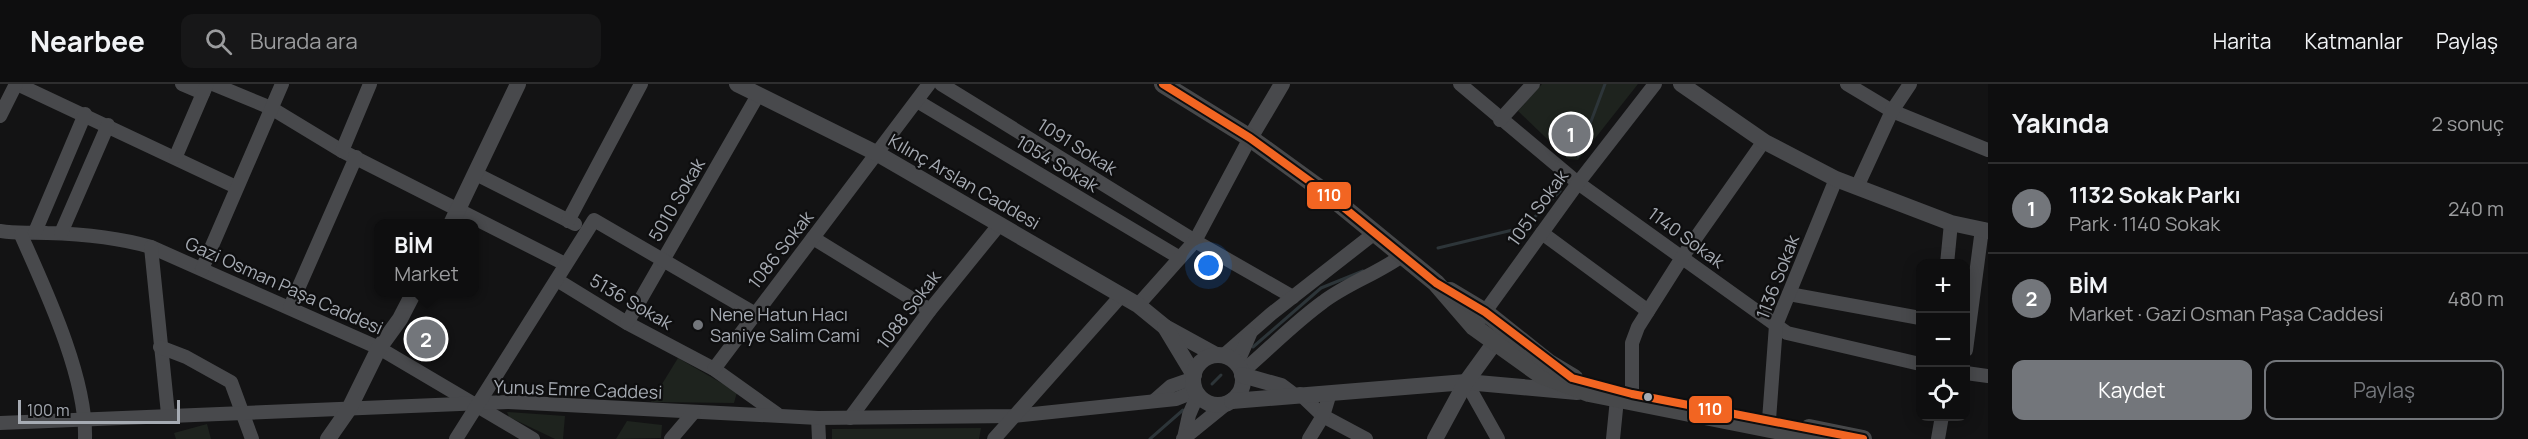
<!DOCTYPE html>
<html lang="tr">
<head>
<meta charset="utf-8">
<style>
  body { margin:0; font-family:Manrope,sans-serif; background:#171718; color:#f1f3f6 }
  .controls { position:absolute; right:18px; bottom:18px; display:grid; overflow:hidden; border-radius:12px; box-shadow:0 3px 15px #0003 }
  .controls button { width:54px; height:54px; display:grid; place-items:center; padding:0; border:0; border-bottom:2px solid #2e2e2f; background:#0e0e0f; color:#f1f3f6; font:30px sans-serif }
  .scale { position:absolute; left:18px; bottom:15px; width:162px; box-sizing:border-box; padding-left:6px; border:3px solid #a6abb3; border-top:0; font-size:16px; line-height:21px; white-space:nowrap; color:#a6abb3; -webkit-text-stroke:4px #0e0e0f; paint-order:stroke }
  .you { position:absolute; left:1209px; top:182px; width:21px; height:21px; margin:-15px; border:4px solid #fff; border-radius:50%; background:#1a73e8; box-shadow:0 0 0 9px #1a73e833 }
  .badge { display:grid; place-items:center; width:39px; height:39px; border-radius:50%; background:#73767b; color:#fff; font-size:20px; font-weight:700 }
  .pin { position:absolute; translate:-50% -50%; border:3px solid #fff; box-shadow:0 2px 6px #0006 }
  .popup { position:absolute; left:374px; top:135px; width:105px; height:78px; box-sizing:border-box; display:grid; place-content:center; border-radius:12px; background:#0e0e0f; filter:drop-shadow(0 2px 4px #0005); font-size:20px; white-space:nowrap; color:#9b9c9e }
  .popup b { font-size:22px; color:#f1f3f6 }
  .popup::after { content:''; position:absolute; left:50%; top:100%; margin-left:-12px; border:12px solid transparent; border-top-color:#0e0e0f }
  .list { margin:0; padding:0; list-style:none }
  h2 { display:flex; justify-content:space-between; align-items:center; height:78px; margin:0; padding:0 24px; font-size:26px }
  h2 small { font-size:20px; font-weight:400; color:#9b9c9e }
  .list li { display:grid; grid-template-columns:39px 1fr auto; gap:18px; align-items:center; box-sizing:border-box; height:90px; padding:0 24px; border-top:2px solid #2e2e2f }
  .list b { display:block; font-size:22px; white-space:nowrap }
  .list p { margin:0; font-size:20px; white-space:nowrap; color:#9b9c9e }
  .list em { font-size:20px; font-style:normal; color:#9b9c9e }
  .actions { display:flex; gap:12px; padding:18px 24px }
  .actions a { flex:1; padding:14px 0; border:2px solid #73767b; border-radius:12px; text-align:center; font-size:21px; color:#73767b }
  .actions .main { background:#73767b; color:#fff }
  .icon { flex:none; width:33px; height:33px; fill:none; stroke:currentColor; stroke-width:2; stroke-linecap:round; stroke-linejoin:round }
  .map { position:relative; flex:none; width:1988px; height:355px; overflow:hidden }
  header { display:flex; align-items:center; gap:36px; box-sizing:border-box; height:84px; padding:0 30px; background:#0e0e0f; border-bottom:2px solid #2e2e2f }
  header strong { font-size:28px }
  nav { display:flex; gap:33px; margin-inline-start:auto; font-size:21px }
  .search { width:420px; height:54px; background:#171718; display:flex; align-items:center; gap:15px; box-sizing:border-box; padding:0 21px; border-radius:12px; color:#9b9c9e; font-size:22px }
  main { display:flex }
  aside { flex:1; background:#0e0e0f }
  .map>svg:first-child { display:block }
</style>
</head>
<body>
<header>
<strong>Nearbee</strong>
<div class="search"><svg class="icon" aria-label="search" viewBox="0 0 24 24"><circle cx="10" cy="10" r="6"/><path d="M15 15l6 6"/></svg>Burada ara</div>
<nav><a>Harita</a><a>Katmanlar</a><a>Paylaş</a></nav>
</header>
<main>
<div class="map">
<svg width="1988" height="355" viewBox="0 0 1988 355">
  <rect width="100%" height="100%" fill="#131314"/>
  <g fill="#1e231e">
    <polygon points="1542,0 1638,0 1578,76 1568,75 1518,27"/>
    <polygon points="678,274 737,308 734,319 651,318"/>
    <polygon points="507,328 565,332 563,355 555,355 509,333"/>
    <polygon points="627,337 662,341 661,354 616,355"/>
    <polygon points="207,340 211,355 176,355 174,349"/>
    <polygon points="981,344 979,355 832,355 832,345"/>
  </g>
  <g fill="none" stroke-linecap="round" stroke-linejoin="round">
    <g stroke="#2d3539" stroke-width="3">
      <polyline points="1578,72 1605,0"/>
      <polyline points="1438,164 1525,143 1560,107"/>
      <polyline points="1253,263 1321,204 1363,187"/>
      <polyline points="1212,300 1221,291"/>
      <polyline points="1150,355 1183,326"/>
    </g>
    <g stroke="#48494c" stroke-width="14">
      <polyline points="17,0 236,103"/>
      <polyline points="182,0 203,9"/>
      <polyline points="213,0 271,24 342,67 565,180"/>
      <polyline points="941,0 1195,157 1293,213"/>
      <polyline points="1460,0 1578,99 1787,249 1920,280"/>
      <polyline points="1847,0 1892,27 1988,66"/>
      <polyline points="917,17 1180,174"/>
      <polyline points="0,32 16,0"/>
      <polyline points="1500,36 1533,0"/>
      <polyline points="342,67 370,0"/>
      <polyline points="176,72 207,0"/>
      <polyline points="476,90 575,140"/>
      <polyline points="1857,103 1892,27 1910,0"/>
      <polyline points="568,137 641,0"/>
      <path d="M0,147c17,3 31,1 47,2 35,1 70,4 104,14l228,101 154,91"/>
      <polyline points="35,148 85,30"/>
      <polyline points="61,149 108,41"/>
      <polyline points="1542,149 1648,227"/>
      <path d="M21,151c25,56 66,143 64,204"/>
      <polyline points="813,154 930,226"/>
      <polyline points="151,163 168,330"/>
      <polyline points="1947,180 1951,139"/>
      <polyline points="202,185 282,0"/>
      <polyline points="557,196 627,239 714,285 777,330"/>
      <polyline points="1789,210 1920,234"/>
      <polyline points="1138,221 1195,157 1250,54"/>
      <polyline points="290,223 356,73"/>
      <polyline points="627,239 758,11"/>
      <polyline points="1474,243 1578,99 1655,0"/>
      <polyline points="160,263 186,273 231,298 252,355"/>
      <polyline points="1966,266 1982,145"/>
      <polyline points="1223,272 1271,230 1376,148"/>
      <polyline points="1237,280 1250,250"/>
      <polyline points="714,285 929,0"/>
      <path d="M1242,288c27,-23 52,-49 81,-70 25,-19 54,-28 80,-47"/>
      <polyline points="1966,289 1988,292"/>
      <polyline points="1466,298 1498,355"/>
      <polyline points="1300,310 1323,332 1366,355"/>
      <polyline points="1155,316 1171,302 1194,294"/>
      <polyline points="1629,317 1632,310 1632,259 1638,243 1683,172 1764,57"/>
      <polyline points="818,334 819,355"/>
      <polyline points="850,334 930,226 999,141"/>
      <polyline points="0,339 508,318 818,334 1014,332 1176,315 1196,307"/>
      <polyline points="1765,345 1769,336 1776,241 1836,95"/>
      <polyline points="1184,354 1189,331 1198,310"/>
      <polyline points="456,355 594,136 754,229"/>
      <polyline points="671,355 694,328"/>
      <polyline points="994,355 1120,213"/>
      <polyline points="1183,355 1226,320"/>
      <polyline points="1309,355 1323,332 1330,309"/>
      <polyline points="1613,355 1617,315"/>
      <polyline points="1938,355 1942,332"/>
    </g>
    <g stroke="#48494c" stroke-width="16">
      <polyline points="737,0 878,70 1138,221 1165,243 1216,271"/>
      <polyline points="1681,0 1765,58 1836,95 1951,139 1988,147"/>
      <polyline points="1250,54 1282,0"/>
      <polyline points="451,140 518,0"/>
      <polyline points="1165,243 1194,291"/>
      <circle cx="1218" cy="296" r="25"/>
      <polyline points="1242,291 1281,302 1293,311"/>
      <polyline points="1232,317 1466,298 1577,308"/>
      <polyline points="328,355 349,325 379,264 400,235 414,208"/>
      <polyline points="1435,355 1466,298 1503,247"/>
    </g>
    <g stroke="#47484a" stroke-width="18">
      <polyline points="1163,0 1250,54 1326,109 1436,199 1474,243 1541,291 1589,309 1821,355"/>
      <polyline points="1450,207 1485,228 1549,279 1574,294"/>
      <polyline points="1809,344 1863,355"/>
    </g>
    <defs>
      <polyline id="bus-1" points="1163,0 1250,54 1326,109 1436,199 1485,228 1572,294 1632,310 1863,355"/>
    </defs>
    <use href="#bus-1" stroke="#0e0e0f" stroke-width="12"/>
    <use href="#bus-1" stroke="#f26522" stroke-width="8"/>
  </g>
  <circle fill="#73767b" stroke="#0e0e0f" stroke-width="2" cx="698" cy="241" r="6"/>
  <circle fill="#a6abb3" stroke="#0e0e0f" stroke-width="2" cx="1648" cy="313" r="5"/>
  <g text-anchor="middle" stroke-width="4.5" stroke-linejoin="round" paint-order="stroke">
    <g font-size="18" fill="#a6abb3" stroke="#0e0e0f">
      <text transform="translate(1077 63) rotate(32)" y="6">1091 Sokak</text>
      <text transform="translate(1057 80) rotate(31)" y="6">1054 Sokak</text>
      <text transform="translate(964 98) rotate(30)" y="6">Kılınç Arslan Caddesi</text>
      <text transform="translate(677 116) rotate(-60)" y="6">5010 Sokak</text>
      <text transform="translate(1538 124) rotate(-54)" y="6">1051 Sokak</text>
      <text transform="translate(1686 154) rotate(36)" y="6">1140 Sokak</text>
      <text transform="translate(781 166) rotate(-52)" y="6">1086 Sokak</text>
      <text transform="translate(1778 193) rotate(-69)" y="6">1136 Sokak</text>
      <text transform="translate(284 202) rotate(24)" y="6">Gazi Osman Paşa Caddesi</text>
      <text transform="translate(631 218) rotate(30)" y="6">5136 Sokak</text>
      <text transform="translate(909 226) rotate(-53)" y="6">1088 Sokak</text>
      <text transform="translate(578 306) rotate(2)" y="6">Yunus Emre Caddesi</text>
    </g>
    <g font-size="18" fill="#a6abb3" stroke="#0e0e0f" text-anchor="start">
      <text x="710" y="237">Nene Hatun Hacı<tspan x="710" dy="21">Saniye Salim Cami</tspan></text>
    </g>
  </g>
  <g stroke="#0e0e0f" stroke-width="2">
    <rect x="1306" y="97" width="46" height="29" rx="6" fill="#f26522"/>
    <rect x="1688" y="311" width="45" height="29" rx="6" fill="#f26522"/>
  </g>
  <g font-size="16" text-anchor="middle" font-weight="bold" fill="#fff">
    <text x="1329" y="117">110</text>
    <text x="1710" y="331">110</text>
  </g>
</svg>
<div class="controls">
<button>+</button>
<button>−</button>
<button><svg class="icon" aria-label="locate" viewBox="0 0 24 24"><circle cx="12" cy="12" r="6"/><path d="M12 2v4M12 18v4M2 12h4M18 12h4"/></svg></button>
</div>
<div class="scale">100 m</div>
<div class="you"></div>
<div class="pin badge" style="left:1571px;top:50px">1</div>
<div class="pin badge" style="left:426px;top:255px">2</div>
<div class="popup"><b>BİM</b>Market</div>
</div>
<aside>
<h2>Yakında<small>2 sonuç</small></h2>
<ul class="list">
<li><span class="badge">1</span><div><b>1132 Sokak Parkı</b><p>Park · 1140 Sokak</p></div><em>240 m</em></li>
<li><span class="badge">2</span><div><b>BİM</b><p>Market · Gazi Osman Paşa Caddesi</p></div><em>480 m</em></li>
</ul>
<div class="actions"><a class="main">Kaydet</a><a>Paylaş</a></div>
</aside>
</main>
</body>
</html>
